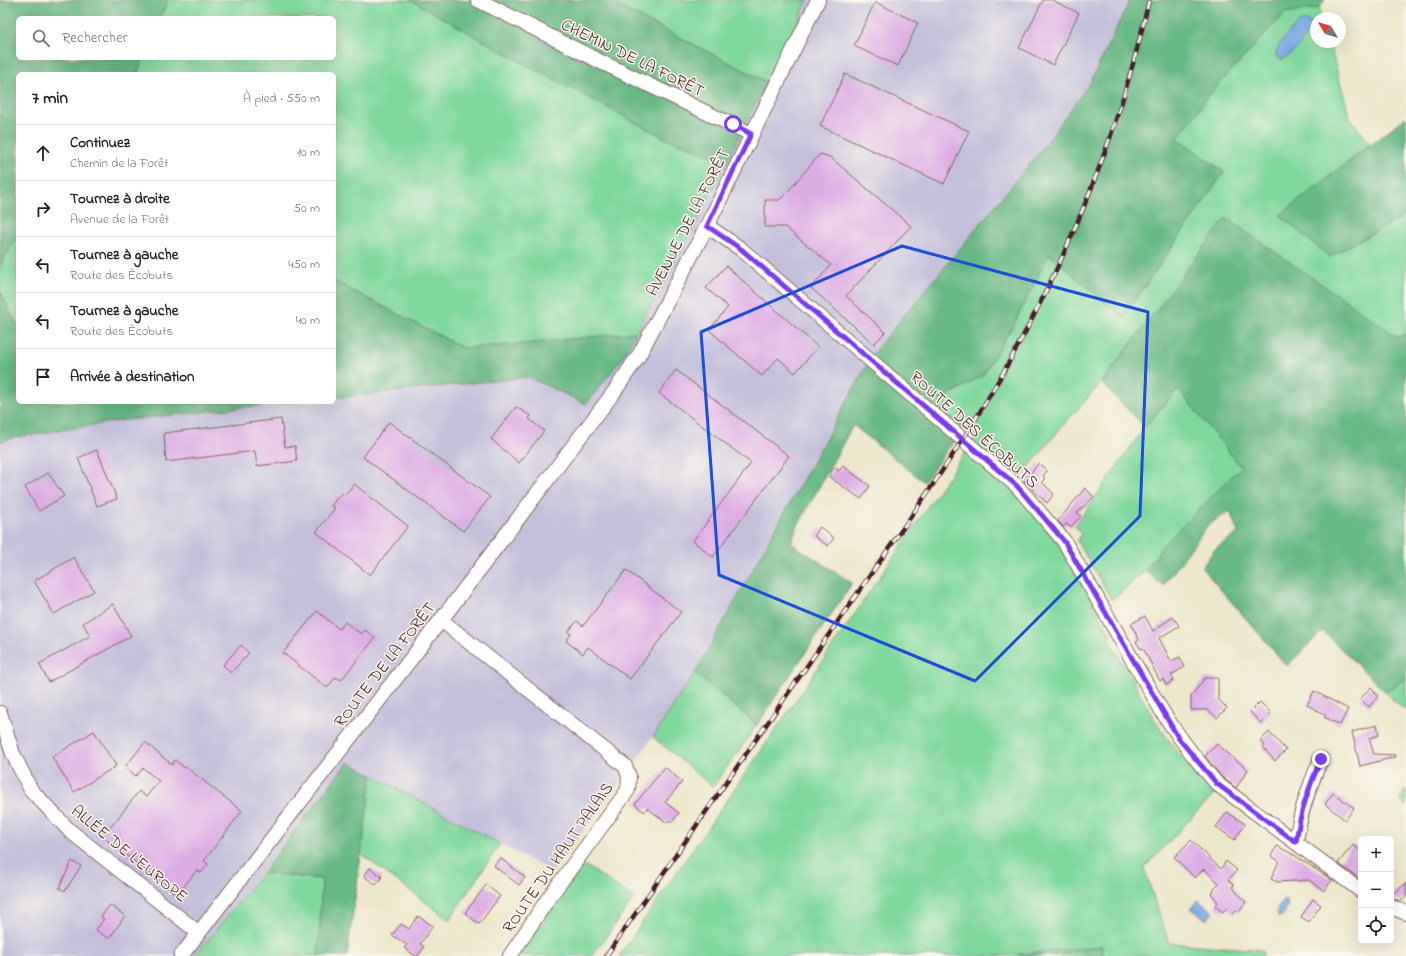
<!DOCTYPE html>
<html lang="fr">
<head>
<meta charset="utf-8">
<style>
  body { margin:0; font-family:"Indie Flower",sans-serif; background:#f6f6f6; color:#222 }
  .controls { position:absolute; right:12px; bottom:12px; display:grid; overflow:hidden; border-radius:6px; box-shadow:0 4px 16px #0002 }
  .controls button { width:36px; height:36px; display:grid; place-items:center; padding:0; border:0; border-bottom:1px solid #e0e0e0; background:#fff; color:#222; font:20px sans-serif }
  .compass { position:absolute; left:1310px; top:12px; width:36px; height:36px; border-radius:50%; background:#fff; box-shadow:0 4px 16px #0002; rotate:308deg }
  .stop { position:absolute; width:12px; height:12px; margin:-9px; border:3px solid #7c3aed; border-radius:50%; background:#fff }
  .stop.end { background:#7c3aed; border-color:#fff; box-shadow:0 1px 4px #0008 }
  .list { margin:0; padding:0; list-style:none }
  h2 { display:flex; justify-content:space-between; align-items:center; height:52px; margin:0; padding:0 16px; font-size:17px }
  h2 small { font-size:13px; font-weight:400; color:#767676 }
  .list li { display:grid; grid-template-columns:26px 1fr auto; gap:12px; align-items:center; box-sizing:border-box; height:56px; padding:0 16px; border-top:1px solid #e0e0e0 }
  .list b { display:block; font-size:15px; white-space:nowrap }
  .list p { margin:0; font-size:13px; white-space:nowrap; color:#767676 }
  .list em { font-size:13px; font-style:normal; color:#767676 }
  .icon { flex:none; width:22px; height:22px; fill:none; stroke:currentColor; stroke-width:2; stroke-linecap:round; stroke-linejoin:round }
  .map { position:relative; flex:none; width:1406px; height:956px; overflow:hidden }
  .search { position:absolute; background:#fff; box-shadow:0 4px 16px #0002; left:16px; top:16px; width:320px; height:44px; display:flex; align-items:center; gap:10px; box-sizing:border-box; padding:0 14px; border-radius:6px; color:#767676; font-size:15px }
  .panel { position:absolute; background:#fff; box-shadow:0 4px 16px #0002; left:16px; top:72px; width:320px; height:332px; border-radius:6px }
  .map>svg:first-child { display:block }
</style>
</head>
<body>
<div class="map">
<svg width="1406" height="956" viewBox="0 0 1406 956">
  <rect width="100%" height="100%" fill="#fbf7ec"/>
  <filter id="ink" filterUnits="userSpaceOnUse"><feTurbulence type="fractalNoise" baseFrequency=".025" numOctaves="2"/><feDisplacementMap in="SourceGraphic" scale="8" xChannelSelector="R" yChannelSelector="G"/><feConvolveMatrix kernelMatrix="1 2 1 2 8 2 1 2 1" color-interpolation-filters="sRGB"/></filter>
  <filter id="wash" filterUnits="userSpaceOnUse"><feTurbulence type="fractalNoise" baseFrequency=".012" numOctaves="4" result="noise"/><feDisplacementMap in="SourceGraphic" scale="16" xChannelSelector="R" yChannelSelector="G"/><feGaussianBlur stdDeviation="0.9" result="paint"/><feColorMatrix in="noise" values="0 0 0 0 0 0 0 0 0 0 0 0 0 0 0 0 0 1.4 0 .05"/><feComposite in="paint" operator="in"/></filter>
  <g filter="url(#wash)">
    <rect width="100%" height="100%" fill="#ede7cb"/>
    <polygon fill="#c4c0db" points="808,0 1130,0 1091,81 1043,148 875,351 695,673 645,748 552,872 348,762 195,956 0,956 0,442 12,438 125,420 292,402 334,402 334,398 528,377 586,404 621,360 692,231"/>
    <g fill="#80d89c" stroke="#657c64">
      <polygon points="168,0 411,0 523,63 665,138 727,161 692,231 636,332 534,343 463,348 334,281 334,74 137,74 143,58 334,58 334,18 160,18"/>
      <polygon points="606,0 808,0 767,82"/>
      <polygon points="1319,8 1322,18 1316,18 1316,42 1329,42 1350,118 1370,144 1281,215 1329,257 1406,215 1406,334 1398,337 1146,325 1101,383 1058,431 1011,490 1045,525 1075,570 1111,636 1108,637 1154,719 1180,756 1215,793 1144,868 1169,943 1263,950 1263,956 1103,956 1102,946 1019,954 1019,956 619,956 790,709 976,436 933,404 983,375 1015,322 1049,253 1123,318 1224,172 1177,138 1215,88 1285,13"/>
      <polygon points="18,234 18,328 0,291 0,266"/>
      <polygon points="1178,389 1241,467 1164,544 1145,571 1112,600 1077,541 1081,534 1075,526 1145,427"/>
      <polygon points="695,673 757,725 713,787 653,737"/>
      <polygon points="1406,678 1406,711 1385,692"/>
      <polygon points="372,775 500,844 449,920 361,854"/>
      <polygon points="1406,789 1406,806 1399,799"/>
      <polygon points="583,864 634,898 592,956 519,956"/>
      <polygon points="262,873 322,879 318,956 195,956"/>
    </g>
    <g fill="#68b884" stroke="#596c58">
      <polygon points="0,0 168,0 160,18 18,18 18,58 143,58 137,74 18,74 18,234 0,266"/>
      <polygon points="411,0 606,0 767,82 727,161 665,138 523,63"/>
      <polygon points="1130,0 1325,0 1319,8 1285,13 1215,88 1177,138 1224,172 1123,318 1049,254 1015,322 983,375 934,404 964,427 924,482 853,425 796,529 791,543 852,583 757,725 695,673 875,351 1043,148 1091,81"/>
      <polygon points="1406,117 1406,215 1329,257 1280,215"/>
      <polygon points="1226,218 1398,337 1406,334 1406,678 1385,692 1323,631 1287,666 1202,568 1214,550 1238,533 1230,511 1208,525 1163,586 1145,571 1164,544 1241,467 1178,389 1145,427 1101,383"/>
      <polygon points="334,281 463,348 534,343 636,332 621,360 586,404 528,377 334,398"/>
      <polygon points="0,291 18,328 18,402 292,402 125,420 12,438 0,442"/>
      <polygon points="348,762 372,775 347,956 318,956 322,879 262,873"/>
      <polygon points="1102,946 1103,956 1019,956 1019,955"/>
    </g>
    <g fill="#73a9e1" stroke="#5e6486">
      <path d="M1303,20l9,3c-7,16 -15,28 -30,37l-6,-4c-1,-11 18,-30 27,-36z"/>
      <path d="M1285,898c5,5 1,13 -3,18l-3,1 -2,-3 1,-7z"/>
      <polygon points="1198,900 1213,912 1207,920 1191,908"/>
    </g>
    <g id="blocks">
      <g fill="#deade6">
        <polygon points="1043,0 1052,0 1079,13 1053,65 1019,48"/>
        <polygon points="875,2 918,23 898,66 854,46"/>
        <polygon points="845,74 969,131 944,184 820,126"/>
        <polygon points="820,154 830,157 911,226 846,296 885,332 874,344 811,288 831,265 785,227 765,227 765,200 779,200 783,197"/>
        <polygon points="726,266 818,347 795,373 778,358 762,376 709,330 728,307 706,288"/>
        <polygon points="676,370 789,456 713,557 693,541 751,463 659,393"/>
        <polygon points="516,407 531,416 529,419 544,431 519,463 491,439"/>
        <polygon points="281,419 285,447 295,446 297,461 257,466 255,451 166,462 164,433"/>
        <polygon points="389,422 490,497 463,531 363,457"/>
        <polygon points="97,450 117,499 97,506 78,458"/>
        <polygon points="1039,463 1047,471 1043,476 1045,478 1042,482 1054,494 1047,503 1024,481"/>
        <polygon points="843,466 870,486 861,499 829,477 834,467 839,471"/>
        <polygon points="48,473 64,496 39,511 25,487"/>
        <polygon points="354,484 408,526 370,575 316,532 335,508 331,506 341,493 344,496"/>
        <polygon points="1085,488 1094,497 1077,513 1081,516 1071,527 1066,524 1063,527 1058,521"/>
        <polygon points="820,527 834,538 828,546 814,536"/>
        <polygon points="74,557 94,591 54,614 34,581"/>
        <polygon points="626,570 681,612 630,679 588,647 583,654 566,641 571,634 568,632 577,621 583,626"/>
        <polygon points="113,604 131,636 49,682 39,664 90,636 83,623"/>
        <polygon points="317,611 339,629 345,622 361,634 365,630 375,638 341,680 336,677 327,688 283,653"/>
        <polygon points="1145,616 1153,631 1173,617 1179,626 1159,638 1171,661 1180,657 1185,667 1171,675 1174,680 1166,685 1163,679 1160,681 1143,648 1141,649 1136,642 1139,640 1131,624"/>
        <polygon points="241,645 249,653 231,673 223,665"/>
        <polygon points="1205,678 1218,678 1218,699 1227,708 1217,718 1208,710 1191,710 1191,696"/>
        <polygon points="1371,687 1378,696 1369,707 1360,699"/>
        <polygon points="1314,691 1348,709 1340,725 1324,717 1326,715 1307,705"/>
        <polygon points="1260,702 1271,713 1261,723 1250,712"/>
        <polygon points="1377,725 1379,735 1369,738 1374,754 1395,755 1395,757 1360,766 1352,732"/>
        <polygon points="94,731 116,766 74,792 52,757"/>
        <polygon points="1269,732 1286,750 1275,761 1263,748 1265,746 1260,741"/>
        <polygon points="145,742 172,765 175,760 185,768 186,767 242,811 204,861 208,864 201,873 197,870 177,895 103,837 139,791 146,797 159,781 143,768 136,776 125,767"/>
        <polygon points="1217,744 1248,770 1236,788 1223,778 1205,756"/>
        <polygon points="665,767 682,782 665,802 679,813 672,822 669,820 667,823 647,808 644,812 635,804"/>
        <polygon points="1333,793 1354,808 1345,820 1325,804"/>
        <polygon points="1227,812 1245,824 1235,840 1216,827"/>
        <polygon points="1191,840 1221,869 1226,861 1237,870 1228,880 1234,885 1232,887 1246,902 1238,912 1236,910 1233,914 1227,908 1223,912 1215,906 1218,902 1211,893 1219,883 1204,869 1195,878 1174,857"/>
        <polygon points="1353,845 1361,851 1361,880 1338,863"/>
        <polygon points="1277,846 1294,855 1332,880 1324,891 1309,880 1277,882 1271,879 1279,861 1271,856"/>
        <polygon points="500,858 525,877 519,885 494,866"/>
        <polygon points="72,861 81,866 65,891 59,888"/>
        <polygon points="370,868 382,877 376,885 364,876"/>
        <polygon points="1406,883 1406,897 1401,901 1391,898 1391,895"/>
        <polygon points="486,885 500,896 479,924 465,913"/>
        <polygon points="1313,899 1321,905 1309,922 1301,917"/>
        <polygon points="110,905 125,916 109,939 96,930 104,919 101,917"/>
        <polygon points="418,916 433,926 420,944 424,947 418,956 415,956 404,948 407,945 392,935 401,924 409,929"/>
      </g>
    </g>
  </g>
  <g filter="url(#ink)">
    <use href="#blocks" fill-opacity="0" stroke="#836563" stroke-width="1"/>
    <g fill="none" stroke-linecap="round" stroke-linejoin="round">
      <defs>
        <g id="minor">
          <polyline points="478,0 597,60 751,134"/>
          <path d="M707,226l34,23 276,237 47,55 98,170c17,27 35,50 55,73l144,107"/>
          <polyline points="441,620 625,766 629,776 628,790 548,899 510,956"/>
          <polyline points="0,713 13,754 31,790 70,831 199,933"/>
          <path d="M1296,842c4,-30 13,-55 25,-83"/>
          <polyline points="1391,907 1406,913"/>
          <polyline points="181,956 441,620 614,392 639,355 707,226 818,0"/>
        </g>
      </defs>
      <use href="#minor" stroke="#836563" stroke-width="16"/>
      <use href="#minor" stroke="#fff" stroke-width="14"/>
      <defs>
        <path id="rail" d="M606,956c76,-110 152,-220 228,-329 60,-87 124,-173 175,-265 63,-113 112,-236 140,-362"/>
      </defs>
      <use href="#rail" stroke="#4a1f2b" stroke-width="4.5"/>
      <use href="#rail" stroke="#fbf7ec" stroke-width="3" stroke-dasharray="9" stroke-linecap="butt"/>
    </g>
  </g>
  <g fill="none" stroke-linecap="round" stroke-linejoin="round" filter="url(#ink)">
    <path stroke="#7c3aed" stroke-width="5" d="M733,124l18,10 -44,92 34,23 276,237 47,55 115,198 38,45 79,58c4,-30 13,-55 25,-83"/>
  </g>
  <path fill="none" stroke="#1d4ed8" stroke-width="3" stroke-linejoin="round" d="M902,246l246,66 -8,204 -165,165 -256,-106 -18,-243z"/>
  <g text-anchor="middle" stroke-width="3" stroke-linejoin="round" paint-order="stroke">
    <g font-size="17" fill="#4a1f2b" stroke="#fbf7ec">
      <text transform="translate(633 57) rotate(26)" y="6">CHEMIN DE LA FORÊT</text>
      <text transform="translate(687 222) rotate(-63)" y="6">AVENUE DE LA FORÊT</text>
      <text transform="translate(975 429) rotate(42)" y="6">ROUTE DES ÉCOBUTS</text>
      <text transform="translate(384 664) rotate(-52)" y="6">ROUTE DE LA FORÊT</text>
      <text transform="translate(130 853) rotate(39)" y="6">ALLÉE DE L'EUROPE</text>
      <text transform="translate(557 857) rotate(-55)" y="6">ROUTE DU HAUT PALAIS</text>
    </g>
  </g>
</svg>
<div class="controls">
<button>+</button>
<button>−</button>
<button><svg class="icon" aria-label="locate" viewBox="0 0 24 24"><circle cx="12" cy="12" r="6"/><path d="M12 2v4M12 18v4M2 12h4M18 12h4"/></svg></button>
</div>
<svg class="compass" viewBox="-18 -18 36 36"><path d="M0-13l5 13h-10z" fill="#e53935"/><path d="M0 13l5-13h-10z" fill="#767676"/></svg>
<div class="stop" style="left:733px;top:124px"></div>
<div class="stop end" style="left:1321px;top:759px"></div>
<div class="search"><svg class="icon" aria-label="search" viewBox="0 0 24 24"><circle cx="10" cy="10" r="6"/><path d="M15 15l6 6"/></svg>Rechercher</div>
<section class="panel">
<h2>7 min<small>À pied · 550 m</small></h2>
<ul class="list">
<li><svg class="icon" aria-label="ahead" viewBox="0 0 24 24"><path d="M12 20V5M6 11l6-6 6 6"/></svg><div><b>Continuez</b><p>Chemin de la Forêt</p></div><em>10 m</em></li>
<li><svg class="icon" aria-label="right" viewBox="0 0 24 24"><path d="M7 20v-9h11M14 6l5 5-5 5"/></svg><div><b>Tournez à droite</b><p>Avenue de la Forêt</p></div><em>50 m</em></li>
<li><svg class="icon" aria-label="left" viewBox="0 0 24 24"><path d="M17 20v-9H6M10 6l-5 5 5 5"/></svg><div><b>Tournez à gauche</b><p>Route des Écobuts</p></div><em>450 m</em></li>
<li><svg class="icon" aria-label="left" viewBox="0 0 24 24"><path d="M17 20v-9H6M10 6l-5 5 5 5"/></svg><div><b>Tournez à gauche</b><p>Route des Écobuts</p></div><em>40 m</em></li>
<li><svg class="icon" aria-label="arrive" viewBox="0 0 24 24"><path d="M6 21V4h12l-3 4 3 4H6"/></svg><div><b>Arrivée à destination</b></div></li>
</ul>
</section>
</div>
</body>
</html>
